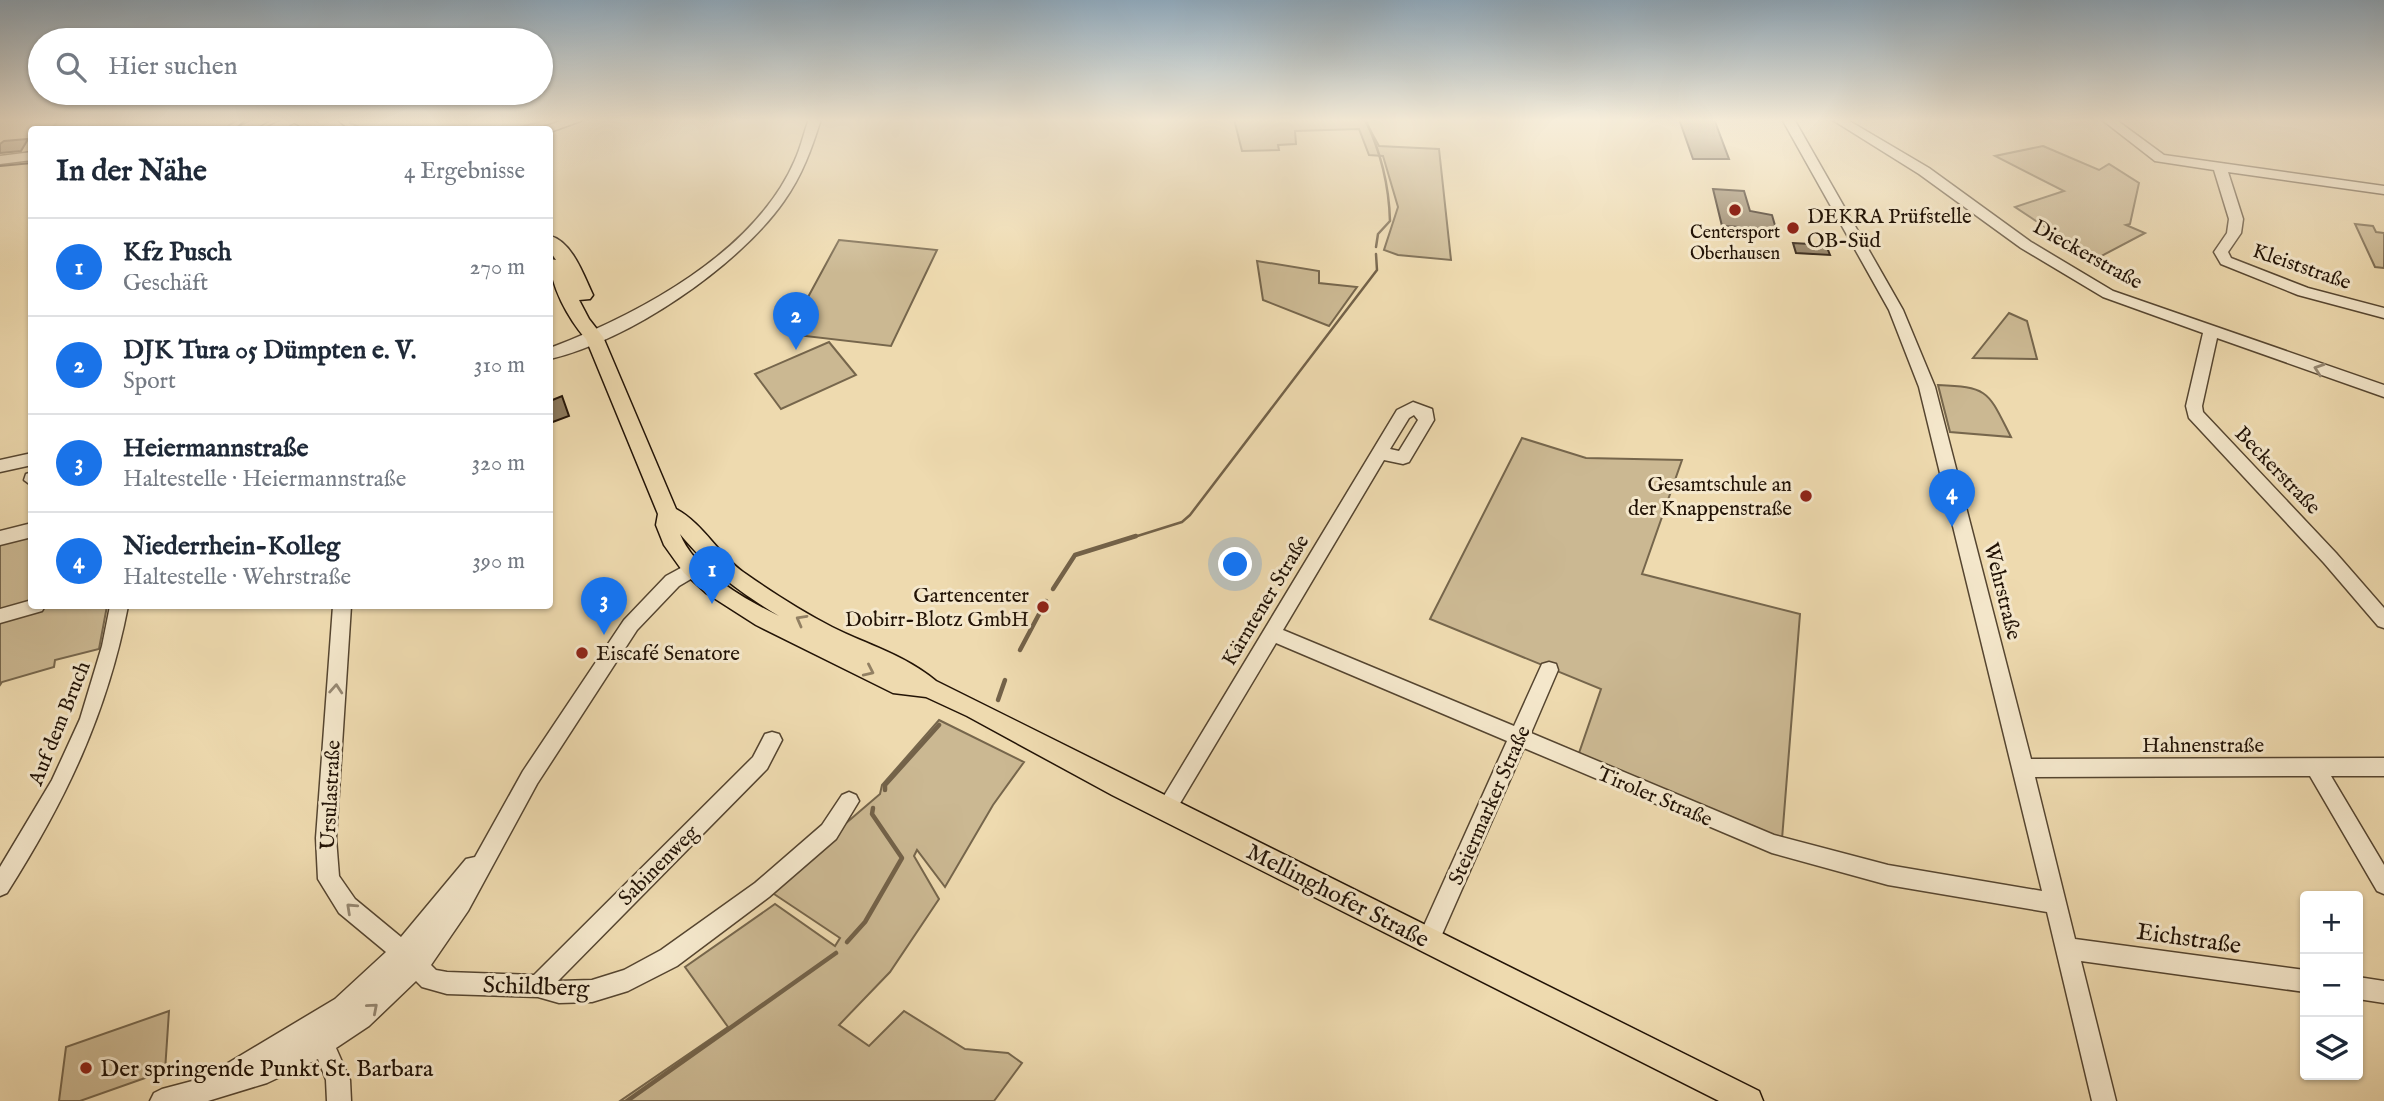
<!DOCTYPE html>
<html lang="de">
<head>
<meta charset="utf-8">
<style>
  body { margin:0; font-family:"IM FELL English",serif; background:#f6f6f7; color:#1f2937 }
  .controls { position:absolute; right:21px; bottom:21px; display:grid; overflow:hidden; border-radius:7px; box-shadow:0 2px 5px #0004 }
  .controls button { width:63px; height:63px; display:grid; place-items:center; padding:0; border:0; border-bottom:2px solid #e0e1e3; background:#fff; color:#1f2937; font:35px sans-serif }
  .you { position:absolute; left:1236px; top:565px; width:24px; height:24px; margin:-18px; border:5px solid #fff; border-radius:50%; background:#1a73e8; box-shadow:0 0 0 10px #1a73e833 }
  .badge { display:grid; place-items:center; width:46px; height:46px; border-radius:50%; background:#1a73e8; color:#fff; font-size:23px; font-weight:700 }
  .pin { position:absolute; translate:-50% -58px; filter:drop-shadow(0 2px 4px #0008) }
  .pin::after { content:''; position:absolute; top:37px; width:24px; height:21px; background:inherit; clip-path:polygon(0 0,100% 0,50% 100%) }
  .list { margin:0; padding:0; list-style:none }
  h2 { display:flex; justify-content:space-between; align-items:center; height:91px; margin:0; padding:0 28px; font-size:30px }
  h2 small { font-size:23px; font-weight:400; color:#747a83 }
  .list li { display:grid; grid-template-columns:46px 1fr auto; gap:21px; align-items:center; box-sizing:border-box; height:98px; padding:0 28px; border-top:2px solid #e0e1e3 }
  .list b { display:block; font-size:26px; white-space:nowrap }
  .list p { margin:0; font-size:23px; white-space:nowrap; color:#747a83 }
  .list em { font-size:23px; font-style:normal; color:#747a83 }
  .icon { flex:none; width:38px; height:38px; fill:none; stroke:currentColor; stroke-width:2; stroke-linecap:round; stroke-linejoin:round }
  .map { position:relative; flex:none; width:2384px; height:1101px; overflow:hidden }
  .search { position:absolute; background:#fff; box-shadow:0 2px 5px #0004; left:28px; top:28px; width:525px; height:77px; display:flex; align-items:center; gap:18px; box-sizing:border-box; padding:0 24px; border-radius:38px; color:#747a83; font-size:26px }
  .panel { position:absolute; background:#fff; box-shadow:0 2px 5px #0004; left:28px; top:126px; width:525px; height:483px; border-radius:7px }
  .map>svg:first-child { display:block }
</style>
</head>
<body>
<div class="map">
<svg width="2384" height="1101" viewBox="0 0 2384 1101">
  <rect width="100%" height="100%" fill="#eedaaf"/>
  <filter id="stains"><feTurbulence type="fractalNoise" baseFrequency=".00286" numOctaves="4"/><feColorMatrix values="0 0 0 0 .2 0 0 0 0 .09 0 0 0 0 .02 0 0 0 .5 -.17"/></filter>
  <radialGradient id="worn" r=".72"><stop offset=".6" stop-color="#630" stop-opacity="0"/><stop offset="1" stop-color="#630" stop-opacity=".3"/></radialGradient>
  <g fill="#cbb892" stroke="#76664c" stroke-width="2">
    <polygon points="60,119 239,119 223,129 51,129"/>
    <polygon points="350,119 551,119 512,129 364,129 350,123"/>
    <polygon points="1234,119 1364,119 1379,146 1439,149 1451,260 1398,255 1384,250 1398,207 1383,156 1369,155 1359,129 1295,131 1296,144 1278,145 1279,150 1242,151"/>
    <polygon points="2043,146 2099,170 2109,164 2139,183 2130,224 2126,225 2145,233 2090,262 2058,242 2063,239 2015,207 2064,191 1995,156"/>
    <polygon points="2355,224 2373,226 2376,232 2384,233 2384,268 2375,267"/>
    <polygon points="839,240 937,250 891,346 788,334"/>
    <polygon points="1257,261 1319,271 1319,283 1357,287 1329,326 1263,300"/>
    <polygon points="2009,313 2027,321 2037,359 1973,358"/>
    <polygon points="829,342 856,375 781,409 755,374"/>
    <path d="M1938,385c52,2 50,7 73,52l-61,-5z"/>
    <polygon points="1522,438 1586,458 1682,460 1642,574 1800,614 1782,839 1578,756 1601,689 1430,619"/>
    <polygon points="31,534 32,606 107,606 99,649 55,660 54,667 2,682 0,685 0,542"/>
    <polygon points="939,720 1024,762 993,805 945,887 917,850 914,856 939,899 890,972 839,1025 869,1046 904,1011 965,1049 1008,1053 1022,1063 994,1101 620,1101 728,1027 685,967 775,904 835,946 840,938 768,890 880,794 882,785"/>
    <polygon points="169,1011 165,1071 80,1101 59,1101 66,1047"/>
  </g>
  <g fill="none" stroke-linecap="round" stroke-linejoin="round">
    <g stroke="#736249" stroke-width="2.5">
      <path d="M1365,119c16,33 24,66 25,102l-12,13 -2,13"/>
      <polyline points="1131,538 1182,522 1190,515 1377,270 1376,254"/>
    </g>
    <g stroke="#736249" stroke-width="4.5">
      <polyline points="1053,589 1075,555 1136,536"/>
      <polyline points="1020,650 1046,601"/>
      <polyline points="998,700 1005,680"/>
      <polyline points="885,790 885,785 939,725"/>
      <polyline points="847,942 865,922 902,858 872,814 873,808"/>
      <polyline points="627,1101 836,953"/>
    </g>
  </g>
  <g fill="#8c7a5e" stroke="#221306" stroke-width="2">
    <polygon points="1679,119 1714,119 1729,159 1693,159"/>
    <polygon points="28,139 21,151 0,153 0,144 4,141"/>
    <polygon points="1713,189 1744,191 1750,211 1772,215 1776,229 1722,226"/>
    <polygon points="1793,243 1826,245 1830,255 1796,253"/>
    <polygon points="562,396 569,416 550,423 550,401"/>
  </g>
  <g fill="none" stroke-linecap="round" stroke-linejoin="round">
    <defs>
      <g id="minor">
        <polygon points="255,119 272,119 252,130 233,130"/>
        <polygon points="284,119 301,119 281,130 262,130"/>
        <polygon points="566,119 586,119 550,132 550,130 536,130"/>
        <path d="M809,119h12c-9,29 -19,57 -37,82 -46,66 -156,140 -234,158v-11c89,-34 205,-95 245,-188 6,-13 9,-28 14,-41z"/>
        <path d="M1782,119h12l109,191 32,77 96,372 353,-1v18h-53l53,89v29l-7,-3 -67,-115 -275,1 40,162 230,31v22l-224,-31 35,140h-24l-45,-189 -159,-27 -116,-32 -248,-105 -88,200 -8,3 -8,-3 -3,-7 90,-200 -231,-98 -103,172 -7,3 -7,-3 -3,-6 241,-399 16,-8 19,7 2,11 -25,42 -6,2 -19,-4 -101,170 231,96 28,-62 7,-2 7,2 2,6 -27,63 243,102 114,30 154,26 -123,-504 -30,-77zM1414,415l4,5 -19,31 -9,-2 19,-31z"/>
        <polygon points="1831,119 1846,119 1929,168 2031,242 2113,291 2384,385 2384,397 2217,338 2202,406 2203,412 2336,553 2384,608 2384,628 2378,626 2324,563 2189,418 2186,406 2203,333 2103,297 2021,248 1919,174"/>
        <polygon points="2101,119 2115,119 2164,155 2384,186 2384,194 2228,172 2243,219 2241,233 2228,252 2231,258 2308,288 2384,308 2384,318 2298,295 2221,264 2214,252 2227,233 2229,219 2214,170 2155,161"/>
        <polygon points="32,152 32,160 0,164 0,156"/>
        <polygon points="32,453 32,465 0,472 0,460"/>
        <polygon points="32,472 32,486 24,480 26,474"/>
        <polygon points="32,523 32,537 0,545 0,531"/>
        <polygon points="712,551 718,553 721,558 718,563 679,586 637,630 537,784 468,911 431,965 436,970 447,972 534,975 753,757 765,734 772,732 779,734 782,740 767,769 558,981 592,980 624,970 661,950 755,883 822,825 842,795 849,792 856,795 859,801 836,839 769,897 677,966 628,991 592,1002 559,1003 538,997 447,994 422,987 416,981 369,1026 336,1048 350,1080 351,1101 327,1101 326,1080 318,1059 267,1083 208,1101 150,1101 154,1093 162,1089 215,1075 218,1069 335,999 386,952 339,913 318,879 316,838 333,606 351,606 336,838 339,876 355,899 401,937 466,859 475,857 523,771 624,620 666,576"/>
        <polygon points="32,600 32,606 45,606 42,611 0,623 0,609"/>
        <path d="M110,606h18c-21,108 -62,194 -121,287l-7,3v-29l52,-87 28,-61 22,-73z"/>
        <polygon points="2358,977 2384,981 2384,1003 2358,999"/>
      </g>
      <g id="major">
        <polygon points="288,119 309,119 320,124 315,119 334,119 348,130 307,130"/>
        <path d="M550,236c22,5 34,40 43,59l-3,4 -11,1 10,19 14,18 73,172c28,15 43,47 70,65 27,19 57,38 86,53 36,18 73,28 104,54l823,410 4,10h-44l-607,-306 -145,-79 -41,-19 -33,-4 -137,-68 -50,-32 -22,-20 -20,-28 -8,-20 2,-11 -72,-175c-18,-21 -36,-53 -36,-80l6,1 8,12 -14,-21zM680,534c31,37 58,57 99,82 -35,-17 -84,-45 -99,-82z"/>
      </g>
    </defs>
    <use href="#minor" stroke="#554530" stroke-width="3"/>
    <use href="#major" stroke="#221306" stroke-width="3"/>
    <use href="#minor" fill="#f4e7cb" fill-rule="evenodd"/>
    <use href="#major" fill="#eedaaf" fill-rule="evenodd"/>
    <g stroke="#221306" stroke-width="2">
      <polyline points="234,130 247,119"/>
      <polyline points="0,166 32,163"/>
    </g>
  </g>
  <defs><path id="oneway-chevron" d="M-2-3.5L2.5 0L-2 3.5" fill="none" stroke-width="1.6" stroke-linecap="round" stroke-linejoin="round" transform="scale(1.75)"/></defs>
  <g stroke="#968872">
    <use href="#oneway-chevron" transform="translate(2319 369) rotate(-161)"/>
    <use href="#oneway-chevron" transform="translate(336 689) rotate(-86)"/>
    <use href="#oneway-chevron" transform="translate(351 908) rotate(-137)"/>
    <use href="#oneway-chevron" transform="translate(373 1008) rotate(-41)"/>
  </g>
  <g stroke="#928063">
    <use href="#oneway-chevron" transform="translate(801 620) rotate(-151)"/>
    <use href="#oneway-chevron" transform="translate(869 671) rotate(25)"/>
  </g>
  <linearGradient id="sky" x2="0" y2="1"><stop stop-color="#8fa8ba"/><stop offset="0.44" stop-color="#f7eedb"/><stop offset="1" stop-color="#f7eedb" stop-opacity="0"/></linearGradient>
  <rect width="2384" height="273" fill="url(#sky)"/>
  <g fill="#8f2418" stroke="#f4e7cb" stroke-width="2.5">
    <circle cx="1735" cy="210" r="7"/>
    <circle cx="1793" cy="228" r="7"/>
    <circle cx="1806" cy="496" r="7"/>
    <circle cx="1043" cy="607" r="7"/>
    <circle cx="582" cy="653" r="7"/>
    <circle cx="86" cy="1068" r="7"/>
  </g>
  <g text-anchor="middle" stroke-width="6" stroke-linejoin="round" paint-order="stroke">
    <g font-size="18" fill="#221306" stroke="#f4e7cb">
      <text x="1735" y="238">Centersport<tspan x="1735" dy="21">Oberhausen</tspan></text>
    </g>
    <g font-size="21" fill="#221306" stroke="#f4e7cb" text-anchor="start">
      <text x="1807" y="223">DEKRA Prüfstelle<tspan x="1807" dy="24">OB-Süd</tspan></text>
      <text x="1792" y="491" text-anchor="end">Gesamtschule an<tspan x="1792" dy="24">der Knappenstraße</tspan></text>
      <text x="1029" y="602" text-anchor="end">Gartencenter<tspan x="1029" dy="24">Dobirr-Blotz GmbH</tspan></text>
      <text x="596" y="660">Eiscafé Senatore</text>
    </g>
    <g font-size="21" fill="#221306" stroke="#f4e7cb">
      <text transform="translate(2088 254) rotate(29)" y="7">Dieckerstraße</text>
      <text transform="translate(2302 266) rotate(19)" y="7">Kleiststraße</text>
      <text transform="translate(2278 470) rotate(46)" y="7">Beckerstraße</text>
      <text transform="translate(2003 591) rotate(76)" y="7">Wehrstraße</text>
      <text transform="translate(1265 600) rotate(-59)" y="7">Kärntener Straße</text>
      <text transform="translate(59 723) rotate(-68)" y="7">Auf dem Bruch</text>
      <text x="2203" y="752">Hahnenstraße</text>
      <text transform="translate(330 795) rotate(-87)" y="7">Ursulastraße</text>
      <text transform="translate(1655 796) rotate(23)" y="7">Tiroler Straße</text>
      <text transform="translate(1489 805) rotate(-66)" y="7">Steiermarker Straße</text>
      <text transform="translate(658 865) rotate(-45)" y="7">Sabinenweg</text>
    </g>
    <g font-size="24" fill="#221306" stroke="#f4e7cb">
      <text transform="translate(1338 895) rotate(27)" y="8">Mellinghofer Straße</text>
      <text transform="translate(2189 938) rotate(8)" y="8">Eichstraße</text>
      <text transform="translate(536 986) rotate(2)" y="8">Schildberg</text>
    </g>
    <g font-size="24" fill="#221306" stroke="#f4e7cb" text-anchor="start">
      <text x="100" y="1076">Der springende Punkt St. Barbara</text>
    </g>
  </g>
  <rect width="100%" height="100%" filter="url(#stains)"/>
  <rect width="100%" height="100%" fill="url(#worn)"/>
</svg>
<div class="controls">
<button>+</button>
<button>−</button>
<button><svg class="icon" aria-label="layers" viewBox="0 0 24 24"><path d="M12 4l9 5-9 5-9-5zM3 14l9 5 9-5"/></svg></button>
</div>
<div class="you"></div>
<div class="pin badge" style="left:712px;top:604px">1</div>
<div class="pin badge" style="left:796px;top:350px">2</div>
<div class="pin badge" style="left:604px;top:635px">3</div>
<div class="pin badge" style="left:1952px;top:527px">4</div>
<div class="search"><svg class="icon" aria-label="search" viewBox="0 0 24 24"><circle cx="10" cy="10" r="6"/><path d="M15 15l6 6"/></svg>Hier suchen</div>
<section class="panel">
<h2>In der Nähe<small>4 Ergebnisse</small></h2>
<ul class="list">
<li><span class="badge">1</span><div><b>Kfz Pusch</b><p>Geschäft</p></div><em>270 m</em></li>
<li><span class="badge">2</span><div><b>DJK Tura 05 Dümpten e. V.</b><p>Sport</p></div><em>310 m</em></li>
<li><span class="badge">3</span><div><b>Heiermannstraße</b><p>Haltestelle · Heiermannstraße</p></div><em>320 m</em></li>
<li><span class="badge">4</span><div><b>Niederrhein-Kolleg</b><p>Haltestelle · Wehrstraße</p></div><em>390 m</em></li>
</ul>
</section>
</div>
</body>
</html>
